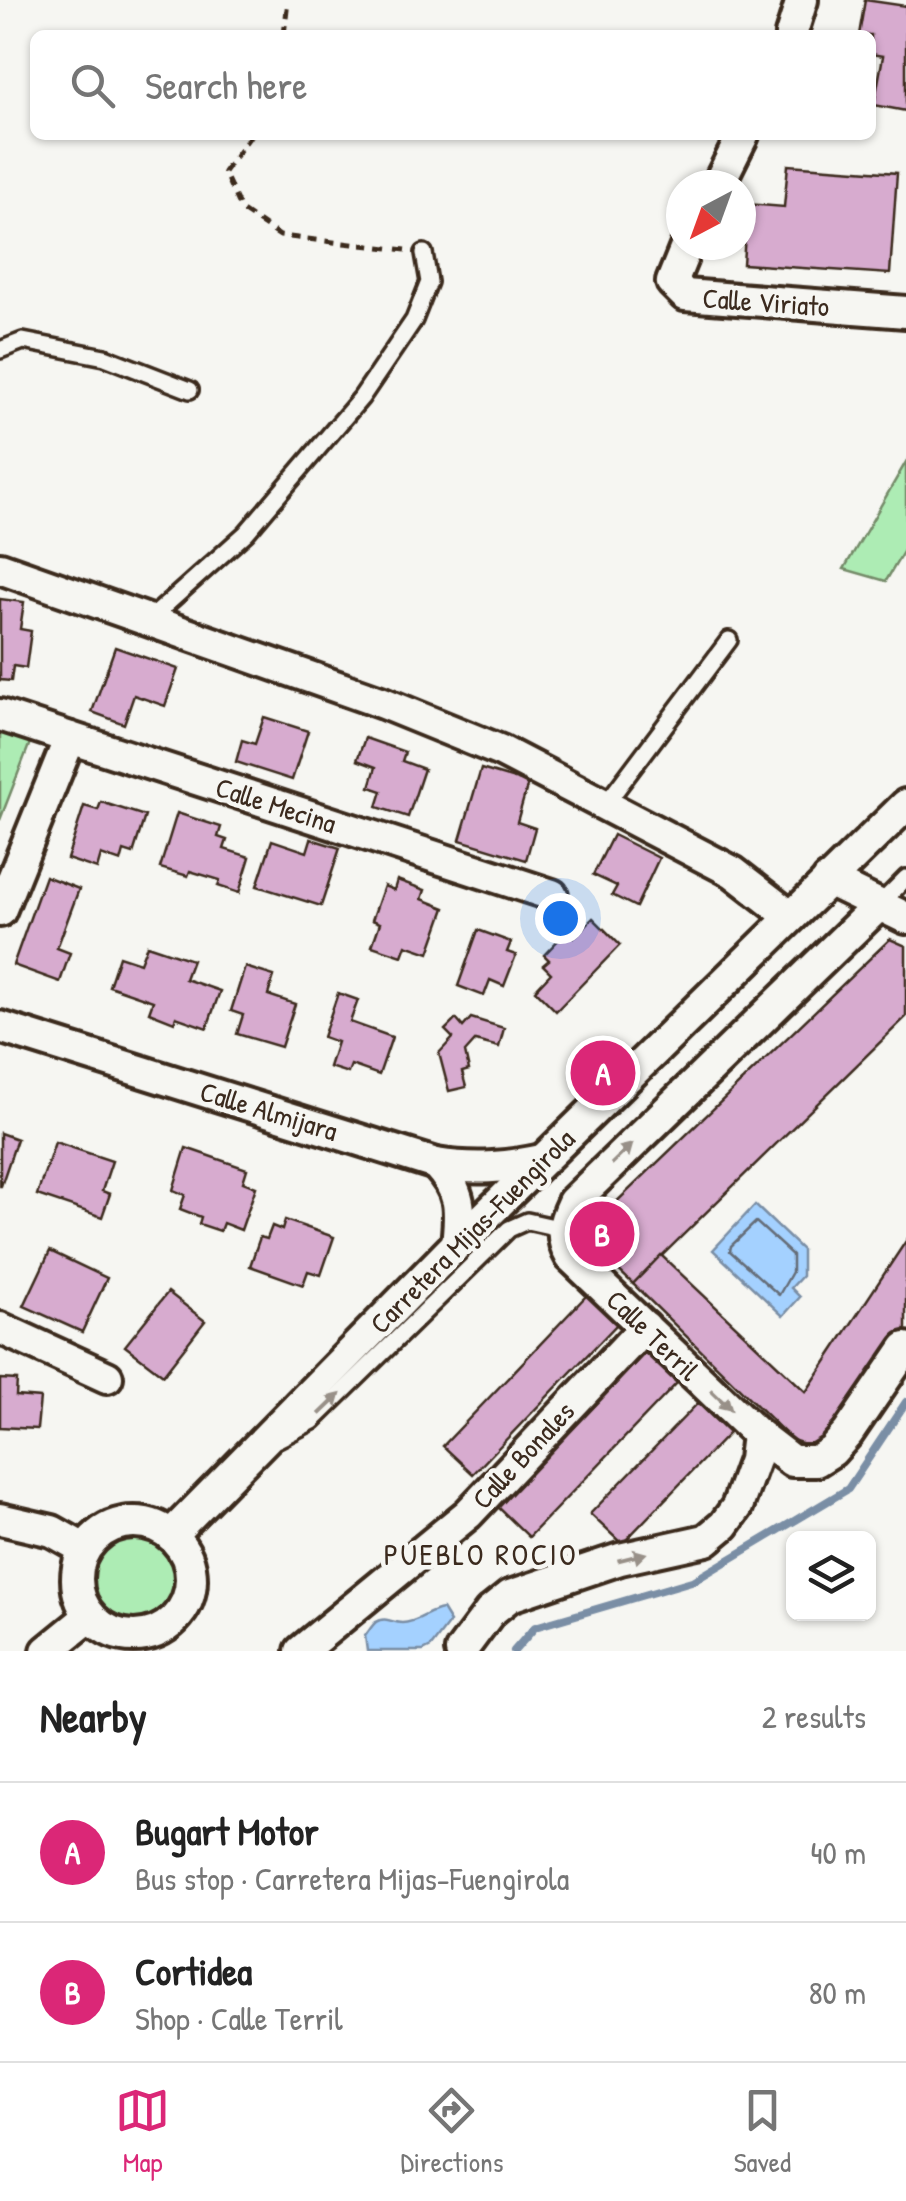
<!DOCTYPE html>
<html lang="en">
<head>
<meta charset="utf-8">
<style>
  body { margin:0; font-family:"Patrick Hand",sans-serif; background:#f2f2f2; color:#222 }
  .controls { position:absolute; right:30px; bottom:30px; display:grid; overflow:hidden; border-radius:15px; box-shadow:0 2px 8px #0004 }
  .controls button { width:90px; height:90px; display:grid; place-items:center; padding:0; border:0; border-bottom:2px solid #e0e0e0; background:#fff; color:#222; font:50px sans-serif }
  .compass { position:absolute; left:666px; top:170px; width:90px; height:90px; border-radius:50%; background:#fff; box-shadow:0 2px 8px #0004; rotate:221deg }
  .you { position:absolute; left:560px; top:918px; width:35px; height:35px; margin:-25px; border:8px solid #fff; border-radius:50%; background:#1a73e8; box-shadow:0 0 0 15px #1a73e833 }
  .badge { display:grid; place-items:center; width:65px; height:65px; border-radius:50%; background:#db2777; color:#fff; font-size:32px; font-weight:700 }
  .pin { position:absolute; translate:-50% -50%; border:5px solid #fff; box-shadow:0 2px 10px #0006 }
  .list { margin:0; padding:0; list-style:none }
  h2 { display:flex; justify-content:space-between; align-items:center; height:130px; margin:0; padding:0 40px; font-size:42px }
  h2 small { font-size:32px; font-weight:400; color:#767676 }
  .list li { display:grid; grid-template-columns:65px 1fr auto; gap:30px; align-items:center; box-sizing:border-box; height:140px; padding:0 40px; border-top:2px solid #e0e0e0 }
  .list b { display:block; font-size:38px; white-space:nowrap }
  .list p { margin:0; font-size:32px; white-space:nowrap; color:#767676 }
  .list em { font-size:32px; font-style:normal; color:#767676 }
  .icon { flex:none; width:55px; height:55px; fill:none; stroke:currentColor; stroke-width:2; stroke-linecap:round; stroke-linejoin:round }
  .map { position:relative; flex:none; width:906px; height:1651px; overflow:hidden }
  .search { position:absolute; background:#fff; box-shadow:0 2px 8px #0004; left:30px; right:30px; top:30px; height:110px; display:flex; align-items:center; gap:25px; box-sizing:border-box; padding:0 35px; border-radius:15px; color:#767676; font-size:38px }
  .sheet { height:410px; background:#fff }
  nav { display:flex; justify-content:space-around; align-items:center; box-sizing:border-box; height:140px; border-top:2px solid #e0e0e0; background:#fff; font-size:28px; color:#767676 }
  nav a { display:grid; justify-items:center; gap:5px }
  nav .on { color:#db2777 }
  .map>svg:first-child { display:block }
</style>
</head>
<body>
<div class="map">
<svg width="906" height="1651" viewBox="0 0 906 1651">
  <rect width="100%" height="100%" fill="#f6f6f2"/>
  <filter id="ink" filterUnits="userSpaceOnUse"><feTurbulence type="fractalNoise" baseFrequency=".01" numOctaves="2"/><feDisplacementMap in="SourceGraphic" scale="20" xChannelSelector="R" yChannelSelector="G"/><feConvolveMatrix kernelMatrix="1 2 1 2 8 2 1 2 1" color-interpolation-filters="sRGB"/></filter>
  <g filter="url(#ink)">
    <g fill="#adecb4" stroke="#748b69" stroke-width="2.5">
      <polygon points="906,462 906,547 886,581 844,569"/>
      <polygon points="0,730 31,740 0,820"/>
      <circle cx="133" cy="1577" r="42"/>
    </g>
    <g fill="#a4d1ff" stroke="#7a8ea5" stroke-width="2.5">
      <polygon points="755,1205 802,1250 802,1276 791,1288 800,1297 783,1316 713,1250"/>
      <path d="M442,1609l8,13 -19,25 -8,4h-56l-2,-15c4,-5 7,-11 11,-14 10,-6 16,1 26,1 16,0 25,-12 40,-14z"/>
    </g>
    <g fill="none" stroke-linecap="round" stroke-linejoin="round">
      <polygon stroke="#656d78" stroke-width="2.5" points="756,1222 792,1255 792,1272 779,1295 730,1251 731,1246"/>
      <polyline stroke="#7a8ea5" stroke-width="8" points="514,1651 535,1627 695,1580 848,1489 906,1402"/>
    </g>
    <g fill="#d7abcf" stroke="#3b2a1e" stroke-width="2.5">
      <polygon points="865,0 906,6 906,111 874,105 883,56 871,54 871,35 859,35"/>
      <polygon points="788,165 897,173 890,274 743,264 747,204 784,207"/>
      <polygon points="0,599 24,602 20,629 31,631 26,668 13,666 11,681 0,680"/>
      <polygon points="115,647 178,669 165,706 134,695 124,724 92,712"/>
      <polygon points="264,717 308,731 292,780 236,762 242,740 255,744"/>
      <polygon points="365,738 405,752 402,761 424,769 408,817 377,807 382,791 370,787 376,767 357,760"/>
      <polygon points="481,769 528,783 517,822 535,828 526,860 460,840"/>
      <polygon points="101,802 145,816 133,854 124,851 121,862 101,855 97,869 67,859 84,806 98,810"/>
      <polygon points="177,813 221,827 218,837 227,840 224,849 250,857 239,893 218,886 220,880 190,871 188,876 160,868"/>
      <polygon points="613,835 659,858 636,907 612,895 617,886 593,875"/>
      <polygon points="311,839 340,848 321,906 257,886 272,840 307,852"/>
      <polygon points="45,876 79,889 57,948 70,953 60,982 13,965"/>
      <polygon points="397,880 425,890 422,899 445,908 429,953 406,945 402,956 372,946 380,923 372,920 384,886 394,890"/>
      <polygon points="593,918 620,945 556,1011 535,990 551,973 543,965 549,960 544,955 567,931 574,937"/>
      <polygon points="478,930 511,942 507,952 516,955 504,986 490,980 484,996 458,986"/>
      <polygon points="890,939 906,946 906,1017 633,1284 582,1235"/>
      <polygon points="147,945 192,960 185,979 220,991 207,1028 176,1017 174,1022 149,1012 153,1001 109,986 119,956 140,963"/>
      <polygon points="245,967 274,976 268,995 295,1004 281,1047 237,1034 243,1015 231,1011"/>
      <polygon points="338,993 358,1000 350,1022 392,1037 379,1075 351,1065 348,1073 329,1067 337,1042 323,1037"/>
      <polygon points="471,1018 504,1028 499,1047 475,1041 465,1052 469,1070 462,1072 466,1087 449,1091 439,1053 453,1038 445,1030 456,1019 463,1027"/>
      <polygon points="0,1133 17,1139 1,1186 0,1186"/>
      <polygon points="55,1142 112,1161 102,1191 110,1194 102,1217 37,1195"/>
      <polygon points="186,1148 247,1169 243,1182 256,1187 241,1230 223,1223 220,1231 199,1224 201,1217 180,1209 185,1195 173,1190"/>
      <polygon points="285,1220 334,1237 321,1275 308,1271 303,1285 250,1266 260,1237 267,1239 272,1226 282,1230"/>
      <polygon points="906,1241 906,1328 834,1434 811,1446 792,1440 633,1284 661,1255 806,1392"/>
      <polygon points="50,1251 107,1278 82,1332 24,1306"/>
      <polygon points="168,1292 205,1321 163,1375 125,1346"/>
      <polygon points="587,1295 617,1324 473,1474 443,1446"/>
      <polygon points="645,1353 677,1383 529,1537 498,1507"/>
      <polygon points="0,1379 17,1380 16,1396 40,1398 37,1429 0,1427"/>
      <polygon points="698,1403 729,1433 622,1544 590,1514"/>
    </g>
    <g fill="none" stroke-linecap="round" stroke-linejoin="round">
      <defs>
        <g id="lane">
          <polyline points="0,350 23,341 105,357 190,390"/>
          <polyline points="149,620 246,533 361,398 414,320 429,282 424,253"/>
          <polyline points="605,805 729,640"/>
          <polyline points="878,906 906,878"/>
          <polyline points="278,1439 313,1421 509,1229 527,1221 563,1229"/>
        </g>
        <g id="street">
          <polyline points="791,35 802,0"/>
          <polyline points="718,185 743,135"/>
          <polyline points="687,245 672,282 685,295 906,312"/>
          <polyline points="0,568 383,703 501,751 733,872 791,917"/>
          <polyline points="0,715 552,895"/>
          <polyline points="828,880 906,918"/>
          <path d="M878,906l-305,296c-10,21 -14,34 -2,55l186,177 35,27h24l16,-10 16,-18 58,-85"/>
          <polyline points="0,911 70,738"/>
          <path d="M0,1027l436,137c38,6 69,4 106,-4"/>
          <path d="M436,1164c26,28 25,45 21,80"/>
          <polyline points="0,1328 107,1377"/>
          <polyline points="0,1519 52,1531 84,1549"/>
          <circle cx="134" cy="1579" r="57"/>
          <polyline points="171,1535 457,1244 906,805"/>
          <polyline points="47,1651 90,1616"/>
          <polyline points="301,1651 468,1514 645,1327"/>
          <polyline points="461,1651 490,1612 510,1596 620,1559 706,1540 724,1525 737,1507 754,1460 757,1434"/>
        </g>
      </defs>
      <use href="#lane" stroke="#3b2a1e" stroke-width="22"/>
      <use href="#street" stroke="#3b2a1e" stroke-width="38"/>
      <g stroke="#3b2a1e" stroke-width="5" stroke-dasharray="10 8" stroke-linecap="butt">
        <polyline points="284,35 288,0"/>
        <polyline points="251,135 224,172 241,210 280,236 406,250"/>
      </g>
      <use href="#lane" stroke="#f6f6f2" stroke-width="15"/>
      <use href="#street" stroke="#f6f6f2" stroke-width="30"/>
    </g>
    <defs><path id="oneway-solid" d="M-6-.8H1V-3.2L6.5 0L1 3.2V.8H-6Z" transform="scale(2.5)"/></defs>
    <g fill="#989088">
      <use href="#oneway-solid" transform="translate(622 1154) rotate(-44)"/>
      <use href="#oneway-solid" transform="translate(721 1400) rotate(44)"/>
      <use href="#oneway-solid" transform="translate(330 1404) rotate(-44)"/>
      <use href="#oneway-solid" transform="translate(632 1557) rotate(-14)"/>
    </g>
  </g>
  <g text-anchor="middle" stroke-width="9" stroke-linejoin="round" paint-order="stroke">
    <g font-size="28" fill="#3b2a1e" stroke="#f6f6f2">
      <text transform="translate(766 302) rotate(4)" y="10">Calle Viriato</text>
      <text transform="translate(276 805) rotate(18)" y="10">Calle Mecina</text>
      <text transform="translate(269 1111) rotate(17)" y="10">Calle Almijara</text>
      <text transform="translate(472 1231) rotate(-45)" y="10">Carretera Mijas-Fuengirola</text>
      <text transform="translate(653 1335) rotate(44)" y="10">Calle Terril</text>
      <text transform="translate(523 1455) rotate(-47)" y="10">Calle Bonales</text>
    </g>
    <g font-size="30" letter-spacing="2.5" fill="#3b2a1e" stroke="#f6f6f2">
      <text x="481" y="1565">PUEBLO ROCIO</text>
    </g>
  </g>
</svg>
<div class="controls">
<button><svg class="icon" aria-label="layers" viewBox="0 0 24 24"><path d="M12 4l9 5-9 5-9-5zM3 14l9 5 9-5"/></svg></button>
</div>
<svg class="compass" viewBox="-18 -18 36 36"><path d="M0-13l5 13h-10z" fill="#e53935"/><path d="M0 13l5-13h-10z" fill="#767676"/></svg>
<div class="you"></div>
<div class="pin badge" style="left:603px;top:1073px">A</div>
<div class="pin badge" style="left:602px;top:1234px">B</div>
<div class="search"><svg class="icon" aria-label="search" viewBox="0 0 24 24"><circle cx="10" cy="10" r="6"/><path d="M15 15l6 6"/></svg>Search here</div>
</div>
<section class="sheet">
<h2>Nearby<small>2 results</small></h2>
<ul class="list">
<li><span class="badge">A</span><div><b>Bugart Motor</b><p>Bus stop · Carretera Mijas-Fuengirola</p></div><em>40 m</em></li>
<li><span class="badge">B</span><div><b>Cortidea</b><p>Shop · Calle Terril</p></div><em>80 m</em></li>
</ul>
</section>
<nav>
<a class="on"><svg class="icon" aria-label="map" viewBox="0 0 24 24"><path d="M3 6l6-2 6 2 6-2v14l-6 2-6-2-6 2zM9 4v14M15 6v14"/></svg>Map</a>
<a><svg class="icon" aria-label="directions" viewBox="0 0 24 24"><path d="M12 3l9 9-9 9-9-9zM9 14v-3h6M13 9l2 2-2 2"/></svg>Directions</a>
<a><svg class="icon" aria-label="saved" viewBox="0 0 24 24"><path d="M7 4h10v16l-5-4-5 4z"/></svg>Saved</a>
</nav>
</body>
</html>
